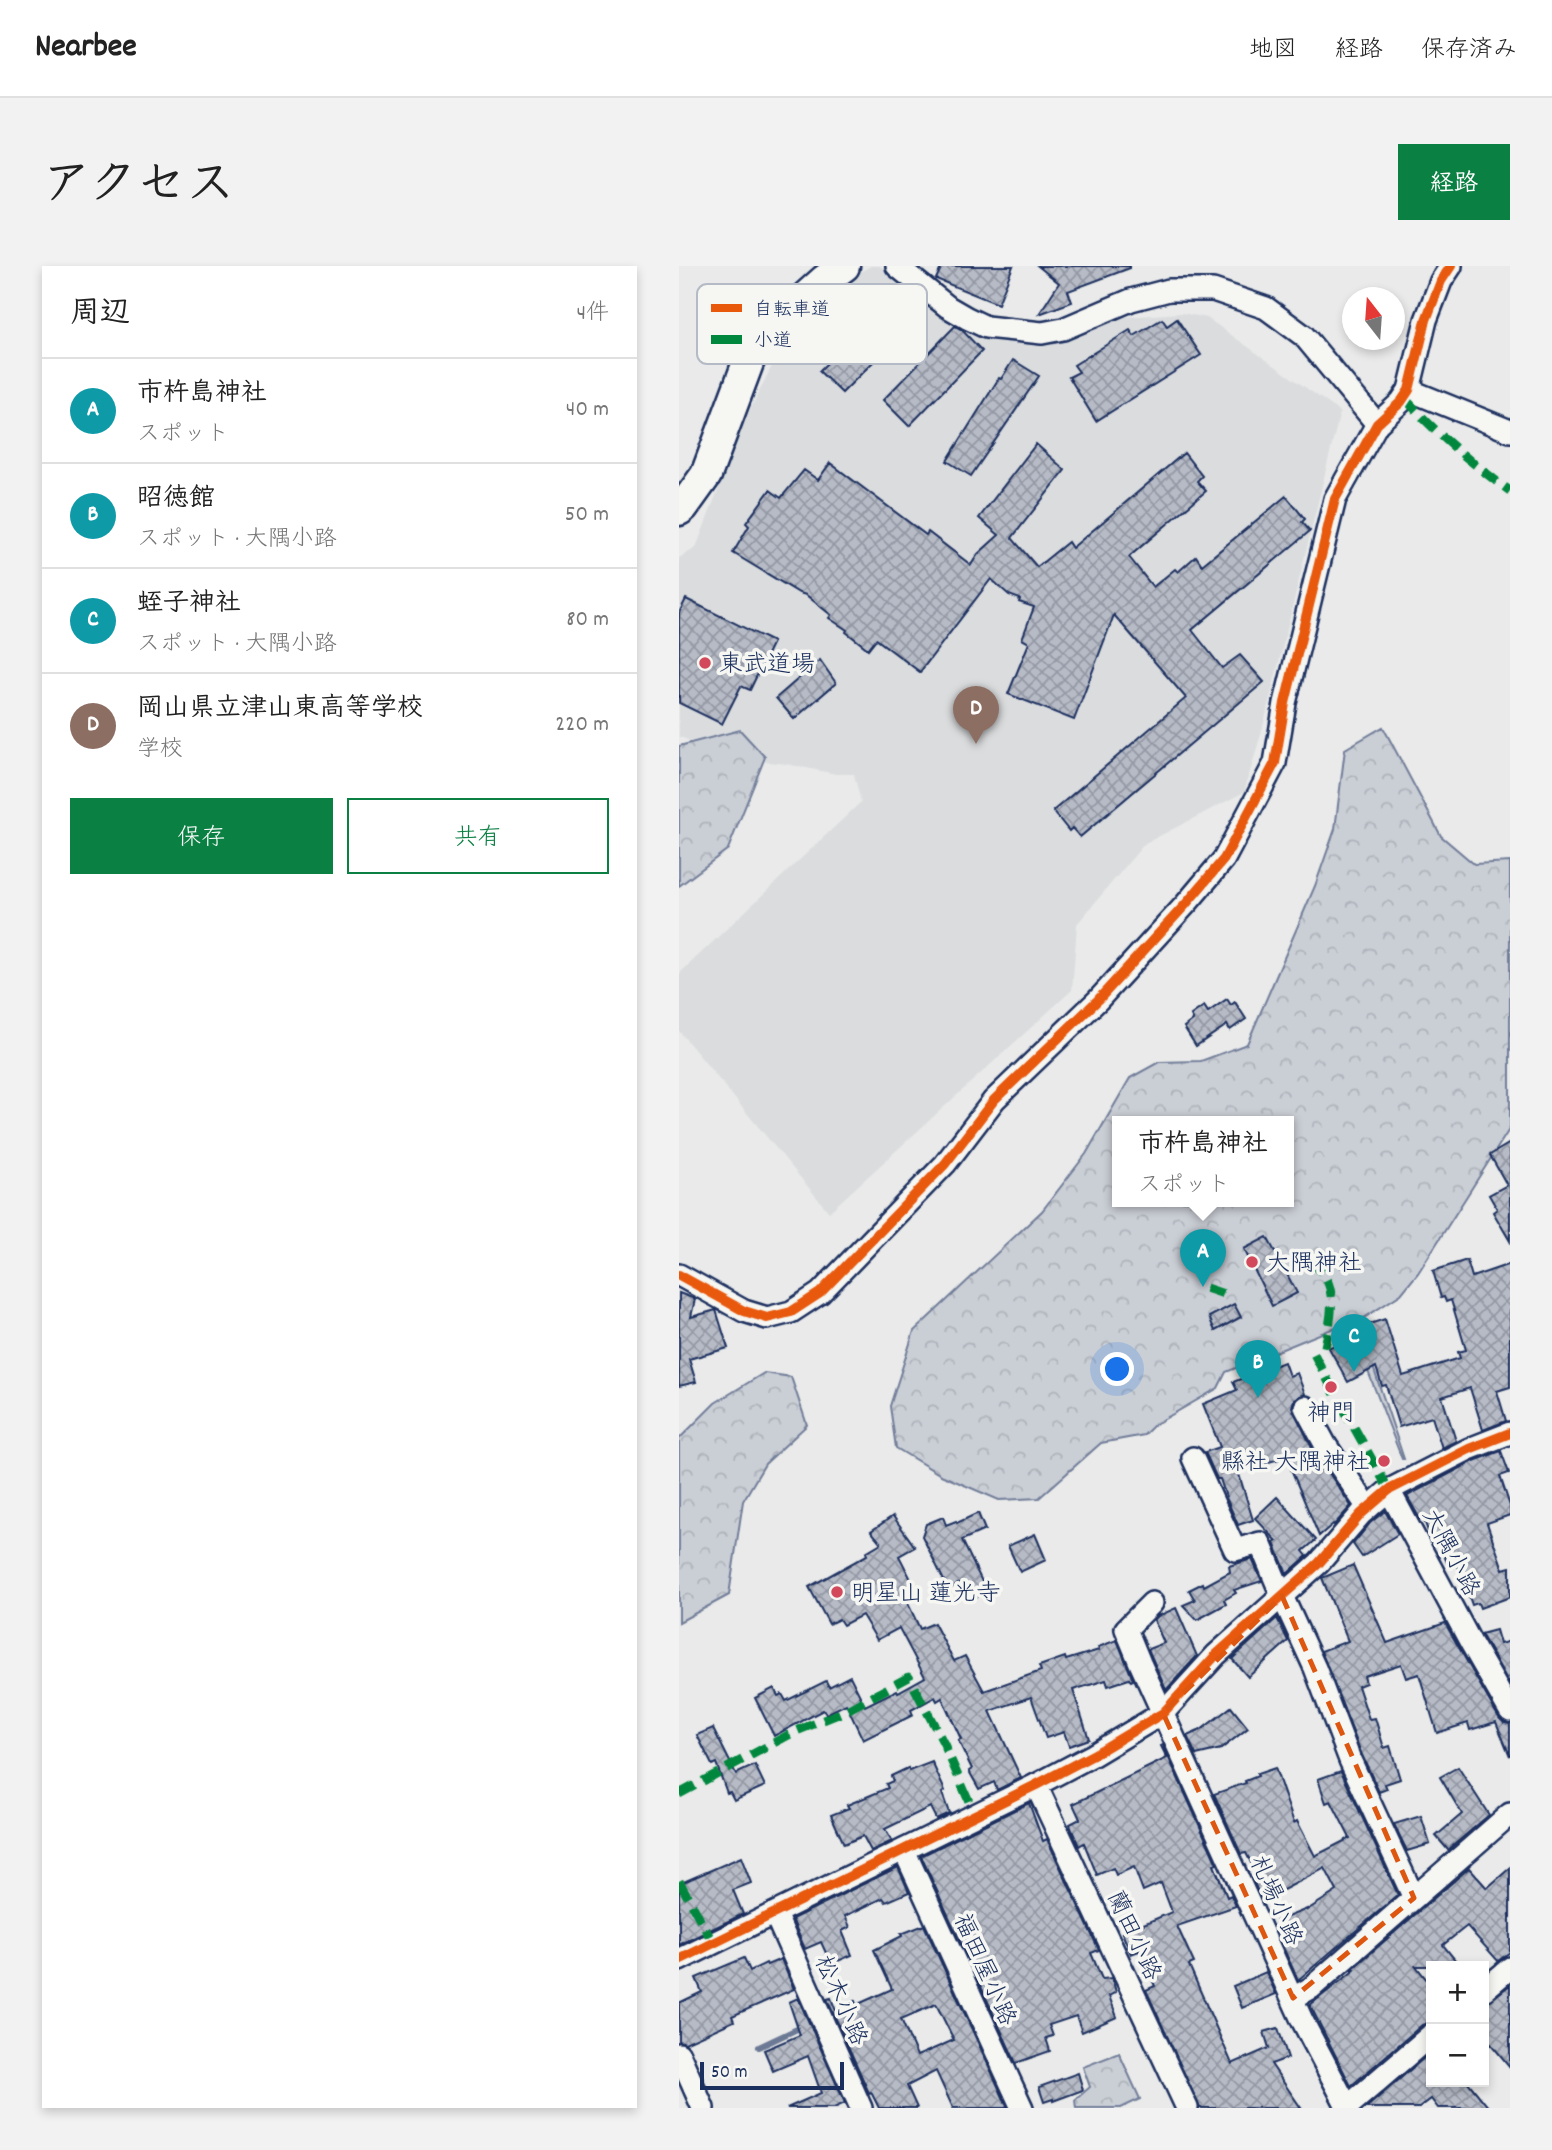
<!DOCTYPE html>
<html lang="ja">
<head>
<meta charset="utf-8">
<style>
  body { margin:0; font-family:Dekko,"Klee One",sans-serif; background:#f2f2f2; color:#222 }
  .controls { position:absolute; right:21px; bottom:21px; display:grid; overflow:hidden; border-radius:0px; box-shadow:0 4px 10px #0003 }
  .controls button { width:63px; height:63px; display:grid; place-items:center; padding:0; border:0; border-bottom:2px solid #e0e0e0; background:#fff; color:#222; font:35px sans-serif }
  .compass { position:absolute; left:663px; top:21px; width:63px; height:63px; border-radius:50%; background:#fff; box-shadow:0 4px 10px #0003; rotate:343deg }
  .scale { position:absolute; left:21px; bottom:18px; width:144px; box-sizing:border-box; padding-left:7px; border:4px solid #1b2f5e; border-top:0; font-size:19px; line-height:24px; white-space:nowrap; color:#1b2f5e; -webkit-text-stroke:5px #f6f6f2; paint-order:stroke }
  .you { position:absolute; left:439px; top:1104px; width:24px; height:24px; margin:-18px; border:5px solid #fff; border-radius:50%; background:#1a73e8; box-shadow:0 0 0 10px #1a73e833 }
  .badge { display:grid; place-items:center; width:46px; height:46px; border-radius:50%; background:#0b8043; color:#fff; font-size:23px; font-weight:700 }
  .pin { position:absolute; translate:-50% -58px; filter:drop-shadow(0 2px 4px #0008) }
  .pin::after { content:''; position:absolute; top:37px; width:24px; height:21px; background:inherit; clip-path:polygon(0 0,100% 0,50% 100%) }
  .popup { position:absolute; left:433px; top:850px; width:182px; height:91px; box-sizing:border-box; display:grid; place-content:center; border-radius:0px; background:#fff; filter:drop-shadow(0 2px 5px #0005); font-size:23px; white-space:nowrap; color:#767676 }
  .popup b { font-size:26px; color:#222 }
  .popup::after { content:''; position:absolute; left:50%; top:100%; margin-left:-14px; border:14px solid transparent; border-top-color:#fff }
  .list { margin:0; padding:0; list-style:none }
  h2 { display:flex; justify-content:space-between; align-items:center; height:91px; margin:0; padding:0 28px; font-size:30px }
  h2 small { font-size:23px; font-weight:400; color:#767676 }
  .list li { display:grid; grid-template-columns:46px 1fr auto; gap:21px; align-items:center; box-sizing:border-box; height:105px; padding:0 28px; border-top:2px solid #e0e0e0 }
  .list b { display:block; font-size:26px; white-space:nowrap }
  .list p { margin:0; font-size:23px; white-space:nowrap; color:#767676 }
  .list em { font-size:23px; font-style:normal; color:#767676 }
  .actions { display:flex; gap:14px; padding:21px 28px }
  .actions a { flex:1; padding:16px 0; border:2px solid #0b8043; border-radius:0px; text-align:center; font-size:24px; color:#0b8043 }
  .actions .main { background:#0b8043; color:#fff }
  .map { position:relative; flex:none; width:831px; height:1842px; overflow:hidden; border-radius:0px }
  header { display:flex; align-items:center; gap:42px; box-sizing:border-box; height:98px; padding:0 35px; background:#fff; border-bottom:2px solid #e0e0e0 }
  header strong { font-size:33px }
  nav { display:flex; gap:38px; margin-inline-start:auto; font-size:24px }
  .intro { display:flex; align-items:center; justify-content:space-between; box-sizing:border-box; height:168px; padding:0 42px }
  h1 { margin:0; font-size:49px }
  .button { padding:18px 32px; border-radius:0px; background:#0b8043; color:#fff; font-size:24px; font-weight:700 }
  main { display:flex; gap:42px; padding:0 42px }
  aside { flex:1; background:#fff; border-radius:0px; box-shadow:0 4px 10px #0003 }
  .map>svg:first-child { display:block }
</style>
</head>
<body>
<header>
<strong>Nearbee</strong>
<nav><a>地図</a><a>経路</a><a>保存済み</a></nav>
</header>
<div class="intro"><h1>アクセス</h1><a class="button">経路</a></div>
<main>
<aside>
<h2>周辺<small>4件</small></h2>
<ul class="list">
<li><span class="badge" style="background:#0f9aa8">A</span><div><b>市杵島神社</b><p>スポット</p></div><em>40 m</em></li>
<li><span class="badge" style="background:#0f9aa8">B</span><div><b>昭徳館</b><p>スポット · 大隅小路</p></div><em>50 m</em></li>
<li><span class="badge" style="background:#0f9aa8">C</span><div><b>蛭子神社</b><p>スポット · 大隅小路</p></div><em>80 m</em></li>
<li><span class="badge" style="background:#8d6e63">D</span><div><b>岡山県立津山東高等学校</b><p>学校</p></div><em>220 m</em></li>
</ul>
<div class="actions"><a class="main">保存</a><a>共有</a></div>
</aside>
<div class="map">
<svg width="831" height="1842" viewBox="0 0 831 1842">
  <defs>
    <pattern id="forest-crowns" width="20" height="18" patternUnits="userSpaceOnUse" patternTransform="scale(1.75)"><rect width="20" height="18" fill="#caced5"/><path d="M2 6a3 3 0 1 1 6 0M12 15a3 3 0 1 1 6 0" fill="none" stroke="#adb1b9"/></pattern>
    <pattern id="building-cross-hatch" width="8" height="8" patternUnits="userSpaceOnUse" patternTransform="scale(1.75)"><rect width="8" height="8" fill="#b6bbc6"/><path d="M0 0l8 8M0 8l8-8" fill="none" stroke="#9398a4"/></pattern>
  </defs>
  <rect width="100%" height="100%" fill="#e9eae9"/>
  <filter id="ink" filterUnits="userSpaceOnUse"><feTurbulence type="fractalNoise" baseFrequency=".0143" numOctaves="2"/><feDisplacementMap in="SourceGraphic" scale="14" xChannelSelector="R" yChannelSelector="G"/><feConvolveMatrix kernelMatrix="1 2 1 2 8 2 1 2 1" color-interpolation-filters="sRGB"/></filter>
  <g filter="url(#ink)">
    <polygon fill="#dadcde" points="192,0 200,0 212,6 303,67 431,52 502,47 528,52 661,146 584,461 565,526 465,578 398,658 393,724 150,946 0,765 0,708 182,536 175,508 157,508 108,498 46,491 0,470 0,292 17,282 65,156 106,74 179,7"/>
    <g fill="url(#forest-crowns)" stroke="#727e9a" stroke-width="2" fill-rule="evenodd">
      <path d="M704,461l58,109 33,28 36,-2v266l-92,145 -17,21 -40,26 -2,5 45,134h-2l-48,-124 -8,-7h-12l-108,44 -8,16 -64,37 -10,10 -43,8 -62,55 -40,2 -58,-25 -45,-27 -6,-42 24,-75 128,-120 44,-57 44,-76 29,-16 42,-1 46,-17 68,-158 20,-57 10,-80zM438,855h172v80h-172z"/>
      <polygon points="61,464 86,491 49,583 0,620 0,480"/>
      <polygon points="85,1107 112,1111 128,1159 86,1198 64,1235 50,1329 0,1356 0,1173 36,1137"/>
      <polygon points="440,1787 461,1833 442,1842 397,1842 396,1834 411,1821 404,1801"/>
    </g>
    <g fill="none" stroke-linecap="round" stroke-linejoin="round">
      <polyline stroke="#6c7995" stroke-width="6" points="80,1781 135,1755"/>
    </g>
    <g fill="url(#building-cross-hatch)" stroke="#1b2f5e" stroke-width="2" fill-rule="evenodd">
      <polygon points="263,0 334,0 319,38 257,13"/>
      <polygon points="359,0 451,0 451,2 389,25 393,36 360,48 380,17"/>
      <polygon points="224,22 247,43 163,127 140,105"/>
      <polygon points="483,53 488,60 498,53 522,89 417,155 390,111 400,106 395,99 451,64 455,70"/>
      <polygon points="276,60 283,64 303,85 230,160 204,134"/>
      <polygon points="334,94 360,110 292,210 268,195 320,112 322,113"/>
      <polygon points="357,178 386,204 333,272 358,301 389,276 393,282 505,187 523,210 518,215 527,225 450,291 474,321 496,303 499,306 517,290 523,299 607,230 626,253 623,256 631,265 513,364 543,402 561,389 585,416 401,571 393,562 390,565 374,545 507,432 435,349 395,454 329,428 350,377 343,373 355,341 340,336 341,333 330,329 312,313 241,406 197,373 189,383 167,366 168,364 150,352 152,349 127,329 120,327 54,287 70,260 67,257 91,224 102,232 125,204 139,214 151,197 247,269 249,266 292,299 299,288 320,269 300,252"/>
      <polygon points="7,333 94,376 71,424 62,420 43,458 0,437 0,347"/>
      <polygon points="141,394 157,417 115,453 97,432"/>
      <polygon points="548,733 552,739 556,736 567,753 551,764 548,759 517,780 505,761 514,754 512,749 525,740 529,746"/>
      <polygon points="831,877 831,975 814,946 818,943 810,929 828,919 811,889"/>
      <polygon points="588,971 618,1027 593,1040 565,983"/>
      <polygon points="788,994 793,1011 831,998 831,1121 818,1125 827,1155 804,1164 791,1122 763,1131 777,1175 763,1182 753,1151 720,1161 707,1119 703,1120 697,1101 669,1116 650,1082 685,1062 684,1060 706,1053 724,1110 781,1092 779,1086 787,1084 772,1034 767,1036 765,1031 762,1032 754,1005"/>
      <polygon points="0,1027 16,1033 12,1051 37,1044 49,1082 10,1093 17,1116 0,1120"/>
      <polygon points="555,1038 562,1051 536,1065 530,1051"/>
      <polygon points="605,1096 610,1110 618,1107 626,1128 615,1134 613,1141 633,1182 640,1204 646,1201 672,1240 655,1259 654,1258 640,1270 607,1191 559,1205 574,1254 559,1259 548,1234 541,1213 538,1213 526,1186 541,1181 524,1138 558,1124 554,1116"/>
      <polygon points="822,1185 830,1207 821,1210 831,1240 831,1249 808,1257 824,1303 831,1301 831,1331 801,1342 799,1337 793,1339 779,1299 774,1301 773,1296 768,1297 760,1274 753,1277 744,1251 741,1253 728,1230 795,1195"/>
      <polygon points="598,1231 637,1274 624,1285 628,1290 608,1308 595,1277 598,1275 576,1252"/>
      <polygon points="706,1245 719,1268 683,1291 674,1278 691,1257"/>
      <polygon points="299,1247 306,1264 283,1274 308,1326 293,1333 283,1316 269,1323 243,1270 247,1258 264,1251 267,1259 277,1255 278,1257"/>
      <polygon points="214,1250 236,1281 220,1290 236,1321 224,1327 241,1363 255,1357 275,1395 286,1390 305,1425 362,1405 360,1400 386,1391 387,1394 420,1384 419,1381 438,1374 454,1414 452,1415 450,1413 429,1420 427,1414 394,1424 410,1473 390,1480 385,1466 367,1472 352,1431 311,1445 342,1512 318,1524 315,1516 300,1523 290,1505 293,1503 279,1474 282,1473 263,1432 258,1435 256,1431 232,1444 234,1449 184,1474 167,1438 147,1448 144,1444 95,1470 76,1432 95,1422 99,1430 103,1428 107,1435 147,1415 150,1421 171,1410 186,1440 218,1424 219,1426 246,1411 220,1362 198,1374 183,1349 164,1359 160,1353 150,1358 130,1321 188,1289 187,1286 202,1277 192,1265"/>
      <polygon points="356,1268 367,1294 341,1306 329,1280"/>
      <polygon points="573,1293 583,1315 555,1324 557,1327 545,1334 547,1338 518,1354 504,1339 516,1334 510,1324 524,1317 525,1320 551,1306 550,1300"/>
      <polygon points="674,1299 708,1377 766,1357 820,1452 825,1457 831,1458 831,1490 817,1456 791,1464 789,1457 758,1467 740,1408 727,1412 722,1398 685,1410 687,1417 679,1420 690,1453 696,1452 705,1482 711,1480 721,1513 706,1518 708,1523 700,1526 683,1489 642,1385 669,1375 643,1312"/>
      <polygon points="497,1342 518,1390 487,1424 469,1383 485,1377 475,1354 479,1350"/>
      <polygon points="598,1352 609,1375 569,1411 553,1393"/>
      <polygon points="817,1364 821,1378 831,1375 831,1419 802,1368"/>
      <polygon points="552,1441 569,1462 542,1483 517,1489 508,1470 522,1464"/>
      <polygon points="34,1462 57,1508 76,1499 86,1520 55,1534 51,1526 48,1527 37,1497 33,1499 18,1469"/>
      <polygon points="484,1479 538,1598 535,1599 548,1631 552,1629 557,1640 498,1660 515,1697 510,1699 553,1798 590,1782 585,1766 599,1762 609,1792 592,1798 622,1842 521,1842 467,1724 476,1720 460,1685 452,1688 443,1667 493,1646 482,1617 464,1625 455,1601 437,1609 434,1602 418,1609 405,1577 400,1580 392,1562 391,1558 401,1553 394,1538 488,1492 482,1480"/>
      <polygon points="253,1496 266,1525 263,1527 270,1547 257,1553 251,1541 206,1563 213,1575 192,1585 184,1570 165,1578 152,1549 170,1542 168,1539 209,1522 207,1518 214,1515 212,1510 229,1502 230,1505"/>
      <polygon points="779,1501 810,1549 769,1584 757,1570 783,1548 761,1511"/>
      <polygon points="596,1502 615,1557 618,1555 636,1590 671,1572 652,1535 647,1537 639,1513 662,1505 719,1629 619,1714 602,1677 607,1675 598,1655 628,1643 628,1644 658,1625 646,1602 583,1635 575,1617 581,1614 567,1587 562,1588 535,1528 567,1517 566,1515 579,1510 578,1508"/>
      <polygon points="350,1537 364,1575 368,1573 420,1684 412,1687 423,1713 433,1712 437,1726 430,1730 438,1751 403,1766 397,1750 370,1759 374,1770 367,1772 371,1785 337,1797 242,1590"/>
      <polygon points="742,1550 751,1578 728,1585 715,1558"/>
      <polygon points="62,1591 72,1617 54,1624 64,1648 0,1679 0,1618"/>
      <polygon points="219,1601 230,1626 207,1636 204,1632 166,1650 171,1661 163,1665 173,1689 152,1698 142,1676 126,1683 113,1653"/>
      <polygon points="790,1602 808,1622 831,1602 831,1686 819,1695 788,1660 764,1679 781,1700 737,1700 752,1719 752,1756 743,1759 672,1820 631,1739 677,1703 672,1704"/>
      <path d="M245,1659l84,183h-55l-17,-37 -29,15 10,22h-38l-8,-16 -2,1 -42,-94 4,-1 5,13 19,-10 1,4 36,-16 -18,-39 28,-14 -1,-2zM257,1738l18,36 -37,16 -16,-37z"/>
      <polygon points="65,1692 71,1705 87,1697 88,1699 102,1693 115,1723 53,1750 55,1755 6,1777 0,1775 0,1737 23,1726 17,1712"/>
      <polygon points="587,1706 597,1728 563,1742 554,1720"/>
      <polygon points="831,1719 831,1801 812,1778 805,1783 805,1739"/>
      <polygon points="119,1732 166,1837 155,1842 108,1842 142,1827 129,1790 94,1805 85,1784 121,1769 110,1736"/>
      <polygon points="752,1786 752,1816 789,1816 810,1842 759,1842 752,1833 740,1842 687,1842"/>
      <polygon points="399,1807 404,1824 374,1835 374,1833 365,1836 360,1821"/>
    </g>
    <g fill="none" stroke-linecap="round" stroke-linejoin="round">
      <defs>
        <g id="street">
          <polyline points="218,0 269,41 288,52 307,61 363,67 384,63 452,34 490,24 534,24 587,42 625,70 698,158"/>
          <polyline points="730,124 831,165"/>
          <polyline points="0,1009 65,1045 88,1052 112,1046 141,1027 266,898 315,834 419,734 507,638 545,593 596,497 606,437 656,233 698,158 722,136 730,124 747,54 762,15 772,0"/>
          <polyline points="626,1141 646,1178 689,1242"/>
          <polyline points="514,1192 556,1284 581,1277 603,1330 636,1402 671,1494 735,1632"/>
          <polyline points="710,1224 792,1377 831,1445"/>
          <polyline points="473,1337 447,1363 461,1397 623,1754 669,1842"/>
          <polyline points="357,1519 508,1842"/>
          <polyline points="225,1584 343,1842"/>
          <polyline points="96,1648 182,1842"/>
          <polyline points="0,1694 357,1519 414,1489 484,1447 537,1389 640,1297 682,1248 710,1224 790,1183 831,1167"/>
          <polyline points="805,1724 831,1702"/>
          <polyline points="614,1732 632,1722 831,1548"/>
          <polyline points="0,1788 24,1842"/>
          <polyline points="667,1842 752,1769"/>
        </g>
        <polyline id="secondary" points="0,244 4,241 27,209 70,94 88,66 146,14 165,0"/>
      </defs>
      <use href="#street" stroke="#1b2f5e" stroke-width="26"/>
      <use href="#secondary" stroke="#1b2f5e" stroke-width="35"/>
      <use href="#street" stroke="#f6f6f2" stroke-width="21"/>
      <use href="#secondary" stroke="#f6f6f2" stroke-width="30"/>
      <g stroke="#00873e" stroke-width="9" stroke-dasharray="18 9" stroke-linecap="butt">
        <path d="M725,131c31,36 67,66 106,94"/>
        <path d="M628,1001l7,-2c27,18 16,56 11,82"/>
        <polyline points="527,1022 545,1028"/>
        <polyline points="635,1088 657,1130"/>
        <polyline points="662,1138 710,1224"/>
        <polyline points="0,1528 115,1466 164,1446 230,1411 265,1478 296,1549"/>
        <polyline points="0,1615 34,1677"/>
      </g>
      <defs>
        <g id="cycleway">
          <polyline points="0,1009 65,1045 88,1052 112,1046 141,1027 266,898 315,834 419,734 507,638 545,593 596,497 606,437 656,233 698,158 722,136 730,124 747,54 762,15 772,0"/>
          <polyline points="0,1694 357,1519 414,1489 484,1447 537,1389 640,1297 682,1248 710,1224 790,1183 831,1167"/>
        </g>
      </defs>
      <use href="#cycleway" stroke="#f6f6f2" stroke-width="15"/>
      <use href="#cycleway" stroke="#e8590c" stroke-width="10"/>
    </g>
  </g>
  <path fill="none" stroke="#de5710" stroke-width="5" stroke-dasharray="14 9" stroke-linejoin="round" d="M603,1330l132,302 -121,100 -130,-285z"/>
  <g fill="#d1495b" stroke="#f6f6f2" stroke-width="2.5">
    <circle cx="26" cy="397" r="7"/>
    <circle cx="573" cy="996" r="7"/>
    <circle cx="652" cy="1121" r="7"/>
    <circle cx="705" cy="1195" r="7"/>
    <circle cx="158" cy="1326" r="7"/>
  </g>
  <g text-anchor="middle" stroke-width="7" stroke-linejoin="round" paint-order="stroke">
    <g font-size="24" fill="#1b2f5e" stroke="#f6f6f2" text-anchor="start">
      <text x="40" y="405">東武道場</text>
      <text x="587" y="1004">大隅神社</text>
      <text x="652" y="1154" text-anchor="middle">神門</text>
      <text x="691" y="1203" text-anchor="end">縣社 大隅神社</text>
      <text x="172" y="1334">明星山 蓮光寺</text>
    </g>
    <g font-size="24" fill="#1b2f5e" stroke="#f6f6f2">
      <text transform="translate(773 1286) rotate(62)" y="8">大隅小路</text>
      <text transform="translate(598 1634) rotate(66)" y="8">札場小路</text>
      <text transform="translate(456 1669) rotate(65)" y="8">蘭田小路</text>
      <text transform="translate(307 1703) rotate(66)" y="8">福田屋小路</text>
      <text transform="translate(163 1734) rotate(66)" y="8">松木小路</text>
    </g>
  </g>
  <rect x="18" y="18" width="230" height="80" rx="10" fill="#f6f6f2" stroke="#b4bac6" stroke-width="2"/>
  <rect x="32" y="38" width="31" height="8" fill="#e8590c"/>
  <rect x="32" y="69" width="31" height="9" fill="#00873e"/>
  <g font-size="19" fill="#1b2f5e">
    <text x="75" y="49">自転車道</text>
    <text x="75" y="80">小道</text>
  </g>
</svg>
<div class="controls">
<button>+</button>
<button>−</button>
</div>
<svg class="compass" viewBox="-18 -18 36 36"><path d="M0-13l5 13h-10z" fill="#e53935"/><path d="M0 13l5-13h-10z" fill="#767676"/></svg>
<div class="scale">50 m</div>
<div class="you"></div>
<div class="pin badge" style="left:524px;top:1021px;background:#0f9aa8">A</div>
<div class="popup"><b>市杵島神社</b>スポット</div>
<div class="pin badge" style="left:579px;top:1132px;background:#0f9aa8">B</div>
<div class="pin badge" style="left:675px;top:1106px;background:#0f9aa8">C</div>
<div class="pin badge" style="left:297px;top:478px;background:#8d6e63">D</div>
</div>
</main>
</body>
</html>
